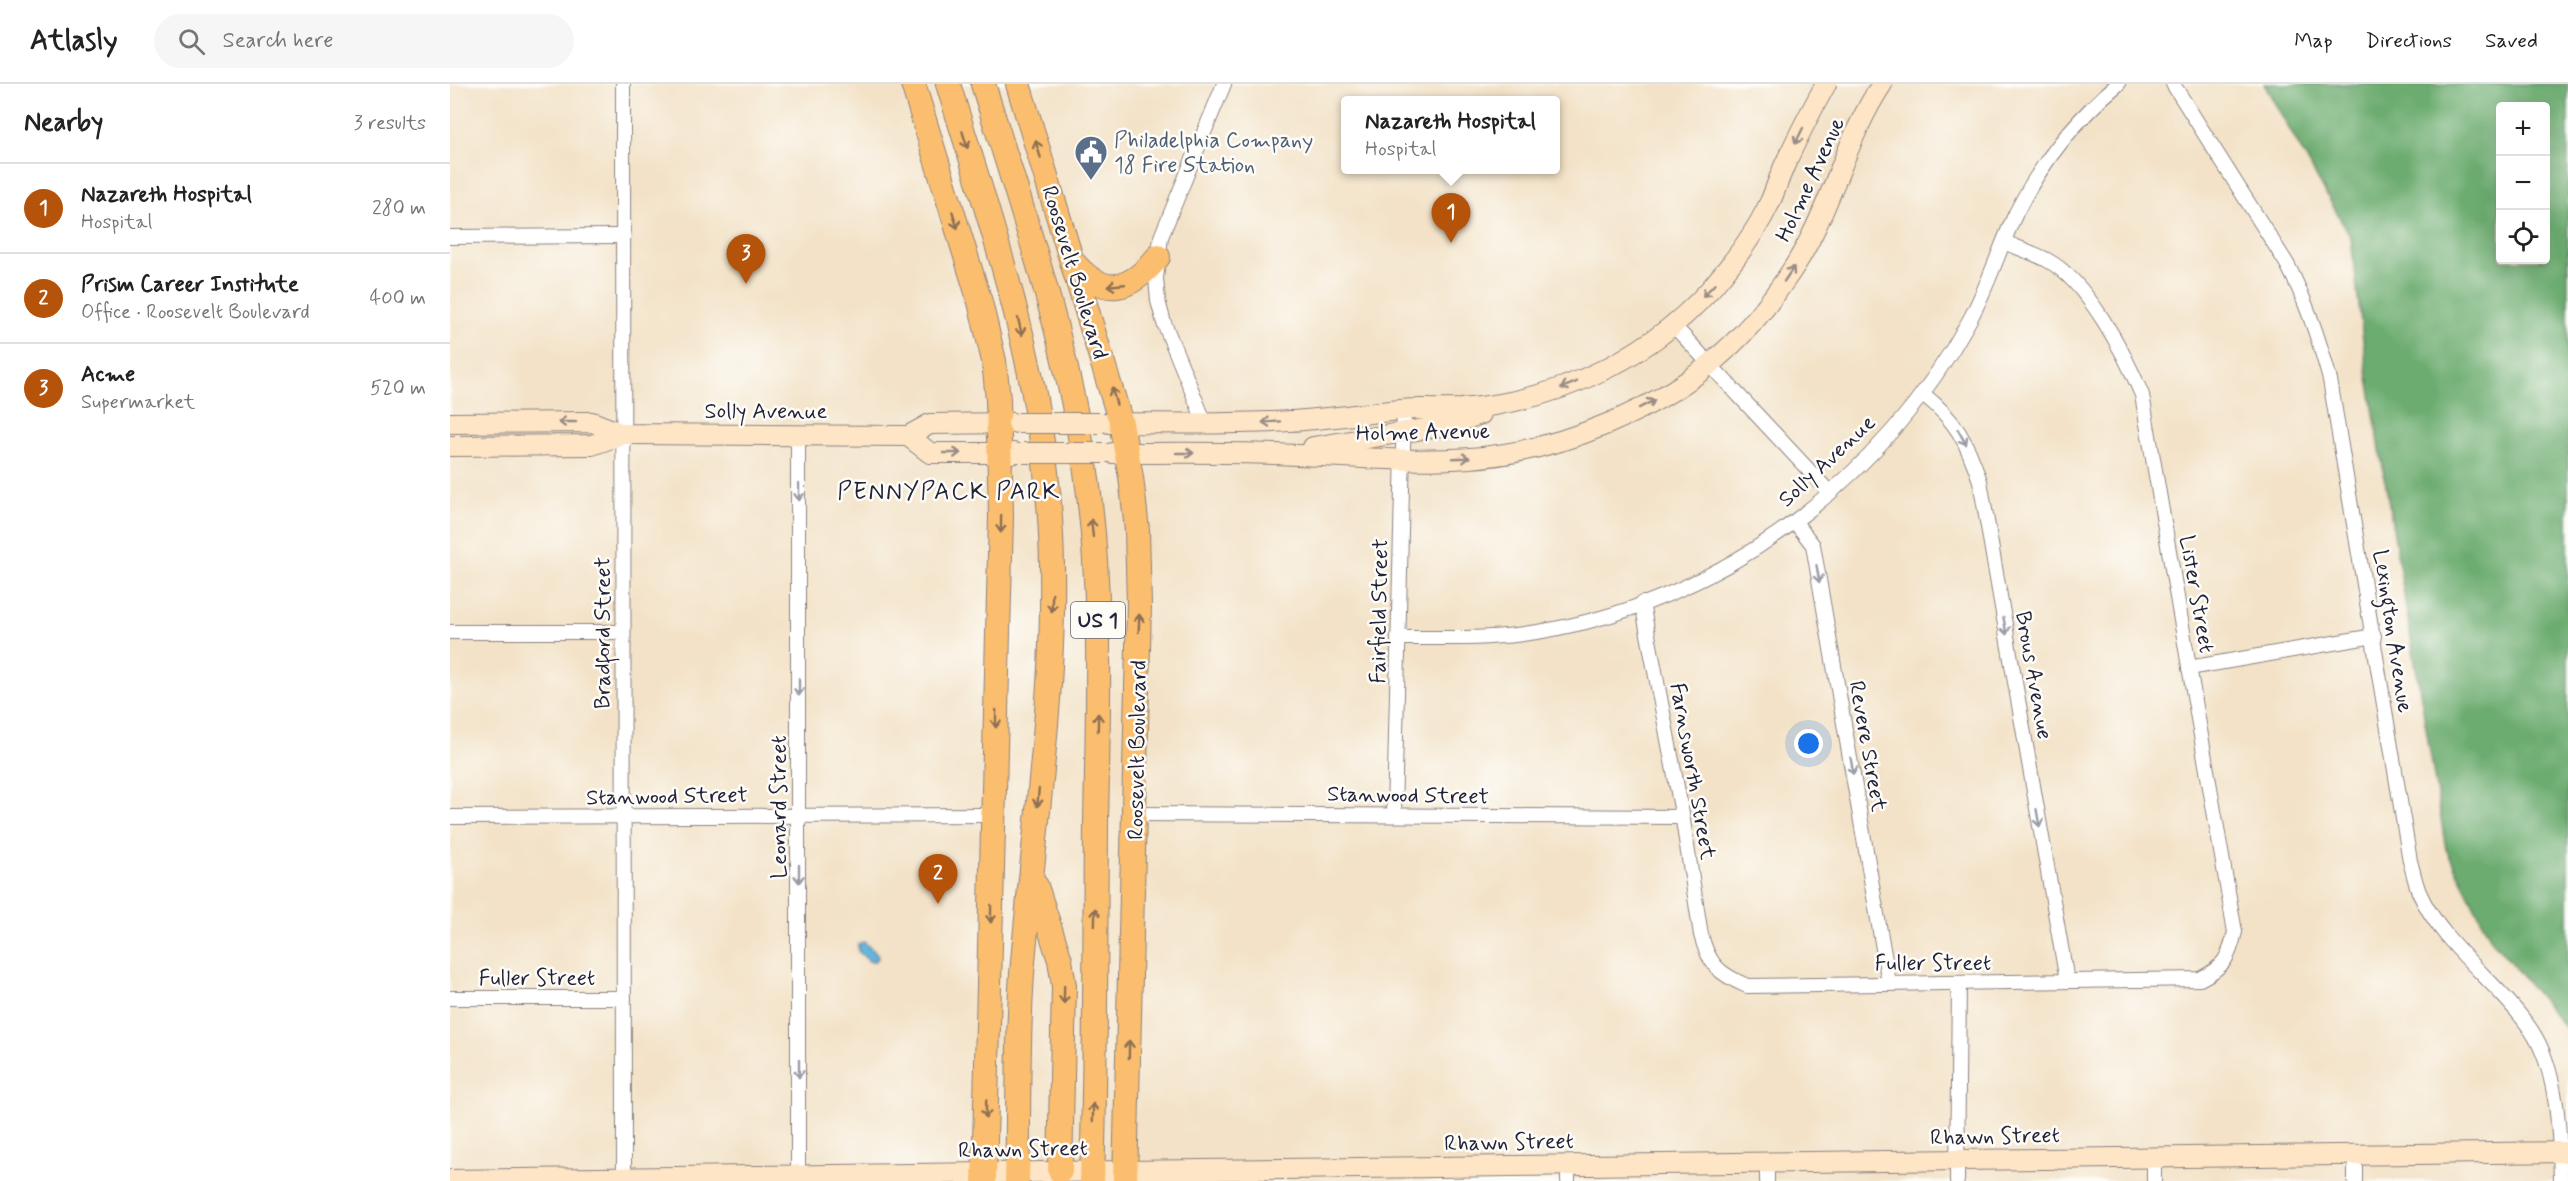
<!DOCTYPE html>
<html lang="en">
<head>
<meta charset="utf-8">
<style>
  body { margin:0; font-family:Mynerve,sans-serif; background:#f6f6f6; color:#222 }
  .controls { position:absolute; right:18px; top:18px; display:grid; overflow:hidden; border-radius:6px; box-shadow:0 6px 24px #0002 }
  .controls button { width:54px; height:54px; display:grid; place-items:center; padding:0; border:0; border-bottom:2px solid #e0e0e0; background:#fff; color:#222; font:30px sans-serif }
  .you { position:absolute; left:1359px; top:660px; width:21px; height:21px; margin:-15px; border:4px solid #fff; border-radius:50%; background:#1a73e8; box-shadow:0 0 0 9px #1a73e833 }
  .badge { display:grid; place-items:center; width:39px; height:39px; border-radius:50%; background:#b45309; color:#fff; font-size:20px; font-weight:700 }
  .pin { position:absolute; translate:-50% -50px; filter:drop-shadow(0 2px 3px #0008) }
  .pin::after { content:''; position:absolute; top:32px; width:21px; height:18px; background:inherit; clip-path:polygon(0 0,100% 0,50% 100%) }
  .popup { position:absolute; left:891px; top:12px; width:219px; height:78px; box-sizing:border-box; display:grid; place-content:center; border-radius:6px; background:#fff; filter:drop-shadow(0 2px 4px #0005); font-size:20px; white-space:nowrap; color:#767676 }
  .popup b { font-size:22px; color:#222 }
  .popup::after { content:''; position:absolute; left:50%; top:100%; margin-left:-12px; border:12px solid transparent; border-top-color:#fff }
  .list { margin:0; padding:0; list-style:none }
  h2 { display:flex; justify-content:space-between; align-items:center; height:78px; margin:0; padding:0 24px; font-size:26px }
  h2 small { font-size:20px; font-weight:400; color:#767676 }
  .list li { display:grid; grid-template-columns:39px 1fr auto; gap:18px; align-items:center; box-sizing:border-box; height:90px; padding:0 24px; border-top:2px solid #e0e0e0 }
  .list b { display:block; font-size:22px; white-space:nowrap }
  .list p { margin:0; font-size:20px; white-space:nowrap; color:#767676 }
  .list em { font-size:20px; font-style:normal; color:#767676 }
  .icon { flex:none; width:33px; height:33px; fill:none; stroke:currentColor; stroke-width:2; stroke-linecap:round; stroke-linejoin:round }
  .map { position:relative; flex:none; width:2118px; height:1097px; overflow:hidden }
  header { display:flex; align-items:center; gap:36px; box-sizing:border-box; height:84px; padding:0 30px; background:#fff; border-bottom:2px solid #e0e0e0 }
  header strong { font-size:28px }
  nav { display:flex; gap:33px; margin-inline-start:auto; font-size:21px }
  .search { width:420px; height:54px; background:#f6f6f6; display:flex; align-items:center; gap:15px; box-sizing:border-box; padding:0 21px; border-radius:33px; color:#767676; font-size:22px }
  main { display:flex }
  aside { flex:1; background:#fff }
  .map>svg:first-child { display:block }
</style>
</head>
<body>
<header>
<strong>Atlasly</strong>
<div class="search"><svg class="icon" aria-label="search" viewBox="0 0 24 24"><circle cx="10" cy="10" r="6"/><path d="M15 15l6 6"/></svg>Search here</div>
<nav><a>Map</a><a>Directions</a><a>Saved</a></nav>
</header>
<main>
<aside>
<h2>Nearby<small>3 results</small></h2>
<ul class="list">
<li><span class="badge">1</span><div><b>Nazareth Hospital</b><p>Hospital</p></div><em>280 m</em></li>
<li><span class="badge">2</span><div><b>Prism Career Institute</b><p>Office · Roosevelt Boulevard</p></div><em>400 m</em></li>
<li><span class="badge">3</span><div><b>Acme</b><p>Supermarket</p></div><em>520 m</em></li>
</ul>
</aside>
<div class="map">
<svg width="2118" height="1097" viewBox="0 0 2118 1097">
  <rect width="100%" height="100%" fill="#fdfcf7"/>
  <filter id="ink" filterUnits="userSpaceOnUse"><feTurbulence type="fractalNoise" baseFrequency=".0167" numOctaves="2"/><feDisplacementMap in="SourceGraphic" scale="12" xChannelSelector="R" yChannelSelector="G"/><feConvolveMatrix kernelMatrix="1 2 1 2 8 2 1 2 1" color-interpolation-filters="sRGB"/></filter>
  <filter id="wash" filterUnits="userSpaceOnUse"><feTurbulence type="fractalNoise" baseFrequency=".008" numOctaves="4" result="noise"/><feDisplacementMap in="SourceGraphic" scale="24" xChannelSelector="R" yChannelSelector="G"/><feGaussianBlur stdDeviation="1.35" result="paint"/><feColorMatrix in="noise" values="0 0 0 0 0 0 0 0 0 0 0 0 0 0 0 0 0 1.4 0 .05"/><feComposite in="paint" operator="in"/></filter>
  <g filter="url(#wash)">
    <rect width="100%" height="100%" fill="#f3e2c7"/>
    <path fill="#6cac6f" stroke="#476755" stroke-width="1.5" fill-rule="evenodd" d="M1814,0h304v947l-77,-92 -45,-90 -80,-484 -15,-127zM2050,22h46v154h-46z"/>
    <polygon fill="#5eb5db" stroke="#406c8b" stroke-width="1.5" points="414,858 427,870 428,874 424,877 419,877 408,867 408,860"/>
  </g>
  <g filter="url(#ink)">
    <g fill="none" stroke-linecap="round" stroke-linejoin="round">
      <defs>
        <g id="street">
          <polyline points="173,0 174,1097"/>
          <path d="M1723,0l114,180c20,38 32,75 43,116l80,481c3,10 5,21 9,31 24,55 79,89 112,138 27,40 29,105 30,151"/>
          <polyline points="0,153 173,152"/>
          <polyline points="1224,242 1380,409"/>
          <path d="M1473,310c33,26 44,48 57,87l87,500"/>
          <polyline points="755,339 714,239 708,217 706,194 711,153 774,0"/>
          <polyline points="1345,438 1363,461 1439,899"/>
          <path d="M1192,519l39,205 20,127c8,30 18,39 46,51l453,-7c24,-12 29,-21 35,-47l-93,-537c-17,-41 -55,-114 -95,-135 -13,-7 -29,-12 -43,-18"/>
          <polyline points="0,548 173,548"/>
          <path d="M948,554c53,0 104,2 156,-9 176,-34 329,-152 415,-308 19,-34 30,-72 47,-108 25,-50 59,-93 102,-129"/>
          <polyline points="1739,584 1924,552"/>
          <polyline points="684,730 1232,733"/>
          <polyline points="944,731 954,325"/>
          <polyline points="0,733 543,731"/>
          <polyline points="0,914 174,914"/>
          <polyline points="1905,1069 1905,1097"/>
          <polyline points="1704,1073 1704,1097"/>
          <polyline points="1317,1078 1317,1097"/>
          <polyline points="348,1097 348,350"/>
          <polyline points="1118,1097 1118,1080"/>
          <polyline points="1507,1097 1509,900"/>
        </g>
        <g id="secondary">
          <polyline points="0,339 142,338 173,350 458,352 480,340 562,339"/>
          <path d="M659,339c60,0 120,2 181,-2 37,-2 74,-8 112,-11 20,-2 39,0 59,-1 101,-8 199,-55 262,-135 18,-22 35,-46 47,-72 6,-13 10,-28 17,-42 12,-26 25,-51 39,-76"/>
          <polyline points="458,352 480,369 564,369"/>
          <polyline points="0,362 142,361 173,350"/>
          <polyline points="863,363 998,341 1031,330"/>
          <path d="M662,369c54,0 108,-1 163,1 64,2 130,9 195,4 87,-6 192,-48 256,-108 24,-22 46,-50 64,-77 40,-58 53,-130 92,-189"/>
          <polyline points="0,1096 2118,1068"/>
        </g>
        <g id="highway">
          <polyline points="463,0 530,218 544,277 548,315 551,432 534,1097"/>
          <path d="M498,0c44,142 93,284 102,434 10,150 -16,306 -28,456 -5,69 -3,138 -5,207"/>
          <path d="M533,0c40,128 83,255 103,388 17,117 12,234 10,352 -1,119 0,238 -4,357"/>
          <polyline points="568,0 671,339 681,393 687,446 689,521 675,1097"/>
          <path d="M623,178c31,37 57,29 85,-5"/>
          <polyline points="586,802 610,876 614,902 610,1087"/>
        </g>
      </defs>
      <use href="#street" stroke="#8a8281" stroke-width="16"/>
      <use href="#secondary" stroke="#8a8281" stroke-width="22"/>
      <use href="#highway" stroke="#8a8281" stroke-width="26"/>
      <use href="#street" stroke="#fff" stroke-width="14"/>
      <use href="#secondary" stroke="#fde5c5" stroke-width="20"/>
      <use href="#highway" stroke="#fbbe6e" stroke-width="24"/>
      <defs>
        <g id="secondary-bridge">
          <polyline points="568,339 649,339"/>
          <polyline points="573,369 653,369"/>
        </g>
      </defs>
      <use href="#secondary-bridge" stroke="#8a8281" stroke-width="22" stroke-linecap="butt"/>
      <use href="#secondary-bridge" stroke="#fde5c5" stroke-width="20"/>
    </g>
    <defs><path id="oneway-shaft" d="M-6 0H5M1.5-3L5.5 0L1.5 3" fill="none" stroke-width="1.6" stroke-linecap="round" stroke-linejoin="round" transform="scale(1.5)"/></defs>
    <g stroke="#9a8d87">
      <use href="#oneway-shaft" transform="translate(1349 52) rotate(116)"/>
      <use href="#oneway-shaft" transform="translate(1339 190) rotate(-56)"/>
      <use href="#oneway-shaft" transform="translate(1259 206) rotate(134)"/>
      <use href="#oneway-shaft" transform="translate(1119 301) rotate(158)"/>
      <use href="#oneway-shaft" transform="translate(1197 320) rotate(-27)"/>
      <use href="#oneway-shaft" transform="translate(117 338) rotate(180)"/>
      <use href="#oneway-shaft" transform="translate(821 338) rotate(177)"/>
      <use href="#oneway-shaft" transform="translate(502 369)"/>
      <use href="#oneway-shaft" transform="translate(735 369)"/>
      <use href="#oneway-shaft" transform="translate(1011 374) rotate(-2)"/>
    </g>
    <g stroke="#8e7054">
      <use href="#oneway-shaft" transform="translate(515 56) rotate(73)"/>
      <use href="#oneway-shaft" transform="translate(588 65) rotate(-107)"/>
      <use href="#oneway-shaft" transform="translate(505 136) rotate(73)"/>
      <use href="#oneway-shaft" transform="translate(666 201) rotate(175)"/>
      <use href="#oneway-shaft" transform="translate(570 243) rotate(77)"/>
      <use href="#oneway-shaft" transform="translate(664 312) rotate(-106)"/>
      <use href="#oneway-shaft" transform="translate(551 440) rotate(91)"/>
      <use href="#oneway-shaft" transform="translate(642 444) rotate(-96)"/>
      <use href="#oneway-shaft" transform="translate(602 519) rotate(91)"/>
      <use href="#oneway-shaft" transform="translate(689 539) rotate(-88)"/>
      <use href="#oneway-shaft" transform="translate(546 635) rotate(91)"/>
      <use href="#oneway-shaft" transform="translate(648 638) rotate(-89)"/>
      <use href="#oneway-shaft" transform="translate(588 714) rotate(95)"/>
      <use href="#oneway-shaft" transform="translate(541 830) rotate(91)"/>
      <use href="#oneway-shaft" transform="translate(645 833) rotate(-89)"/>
      <use href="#oneway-shaft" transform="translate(614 911) rotate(91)"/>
      <use href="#oneway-shaft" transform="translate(679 965) rotate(-89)"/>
      <use href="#oneway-shaft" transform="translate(536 1025) rotate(91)"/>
      <use href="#oneway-shaft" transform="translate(643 1028) rotate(-89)"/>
    </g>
    <g stroke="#9c9ca7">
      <use href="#oneway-shaft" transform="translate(1512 353) rotate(61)"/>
      <use href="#oneway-shaft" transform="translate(349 408) rotate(90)"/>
      <use href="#oneway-shaft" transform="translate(1368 490) rotate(80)"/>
      <use href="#oneway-shaft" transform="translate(1555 542) rotate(80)"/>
      <use href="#oneway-shaft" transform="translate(349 603) rotate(90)"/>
      <use href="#oneway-shaft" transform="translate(1402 682) rotate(80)"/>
      <use href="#oneway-shaft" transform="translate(1588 734) rotate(80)"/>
      <use href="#oneway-shaft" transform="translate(349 790) rotate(90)"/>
      <use href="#oneway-shaft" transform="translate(349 985) rotate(90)"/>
    </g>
  </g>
  <defs>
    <symbol id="civic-pin" viewBox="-11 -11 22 30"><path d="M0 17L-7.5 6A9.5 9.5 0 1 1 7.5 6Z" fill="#5c6f8a" stroke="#fdfcf7"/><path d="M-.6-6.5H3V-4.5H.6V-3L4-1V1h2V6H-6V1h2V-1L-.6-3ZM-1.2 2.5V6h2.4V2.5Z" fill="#fff"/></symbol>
  </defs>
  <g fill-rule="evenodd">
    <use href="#civic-pin" x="622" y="49" width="38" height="52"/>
  </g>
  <g text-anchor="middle" stroke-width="5" stroke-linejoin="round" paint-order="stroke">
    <rect fill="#fdfcf7" stroke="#646373" stroke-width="1.5" x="621" y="518" width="54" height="36" rx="4.5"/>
    <g font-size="21" font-weight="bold" fill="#22223b">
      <text x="648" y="543">US 1</text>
    </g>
    <g font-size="22" fill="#4e5e75" stroke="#fdfcf7" text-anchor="start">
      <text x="664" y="63">Philadelphia Company<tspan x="664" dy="25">18 Fire Station</tspan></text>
    </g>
    <g font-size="22" fill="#22223b" stroke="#fdfcf7">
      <text transform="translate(1359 95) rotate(-65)" y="8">Holme Avenue</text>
      <text transform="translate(626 188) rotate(73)" y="8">Roosevelt Boulevard</text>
      <text x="316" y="334">Solly Avenue</text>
      <text transform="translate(973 347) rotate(-1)" y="8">Holme Avenue</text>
      <text transform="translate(1376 376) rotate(-43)" y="8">Solly Avenue</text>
      <text transform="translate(1748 510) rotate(80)" y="8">Lister Street</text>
      <text transform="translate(928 527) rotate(-89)" y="8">Fairfield Street</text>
      <text transform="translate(1944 547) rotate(81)" y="8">Lexington Avenue</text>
      <text transform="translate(152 549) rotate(-90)" y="8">Bradford Street</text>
      <text transform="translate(1585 591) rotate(80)" y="8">Brous Avenue</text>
      <text transform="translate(1419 662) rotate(80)" y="8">Revere Street</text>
      <text transform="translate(686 666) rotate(-89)" y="8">Roosevelt Boulevard</text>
      <text transform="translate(1244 687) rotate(80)" y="8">Farnsworth Street</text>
      <text transform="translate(958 710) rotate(1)" y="8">Stanwood Street</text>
      <text transform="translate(217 711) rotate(-1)" y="8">Stanwood Street</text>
      <text transform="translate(328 723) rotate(-90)" y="8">Leonard Street</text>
      <text x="1483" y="886">Fuller Street</text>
      <text x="87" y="901">Fuller Street</text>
      <text transform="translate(1545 1051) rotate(-1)" y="8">Rhawn Street</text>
      <text transform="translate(1059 1057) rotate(-1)" y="8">Rhawn Street</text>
      <text transform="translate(573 1064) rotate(-1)" y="8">Rhawn Street</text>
    </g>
    <g font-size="24" letter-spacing="1.5" fill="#22223b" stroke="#fdfcf7">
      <text x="499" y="415">PENNYPACK PARK</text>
    </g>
  </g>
</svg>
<div class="controls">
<button>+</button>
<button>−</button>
<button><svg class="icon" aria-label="locate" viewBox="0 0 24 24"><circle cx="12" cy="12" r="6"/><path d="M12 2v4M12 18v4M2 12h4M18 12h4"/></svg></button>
</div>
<div class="you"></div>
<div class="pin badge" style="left:1001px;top:159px">1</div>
<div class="popup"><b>Nazareth Hospital</b>Hospital</div>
<div class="pin badge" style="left:488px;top:820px">2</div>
<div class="pin badge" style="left:296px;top:200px">3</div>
</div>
</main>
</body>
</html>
